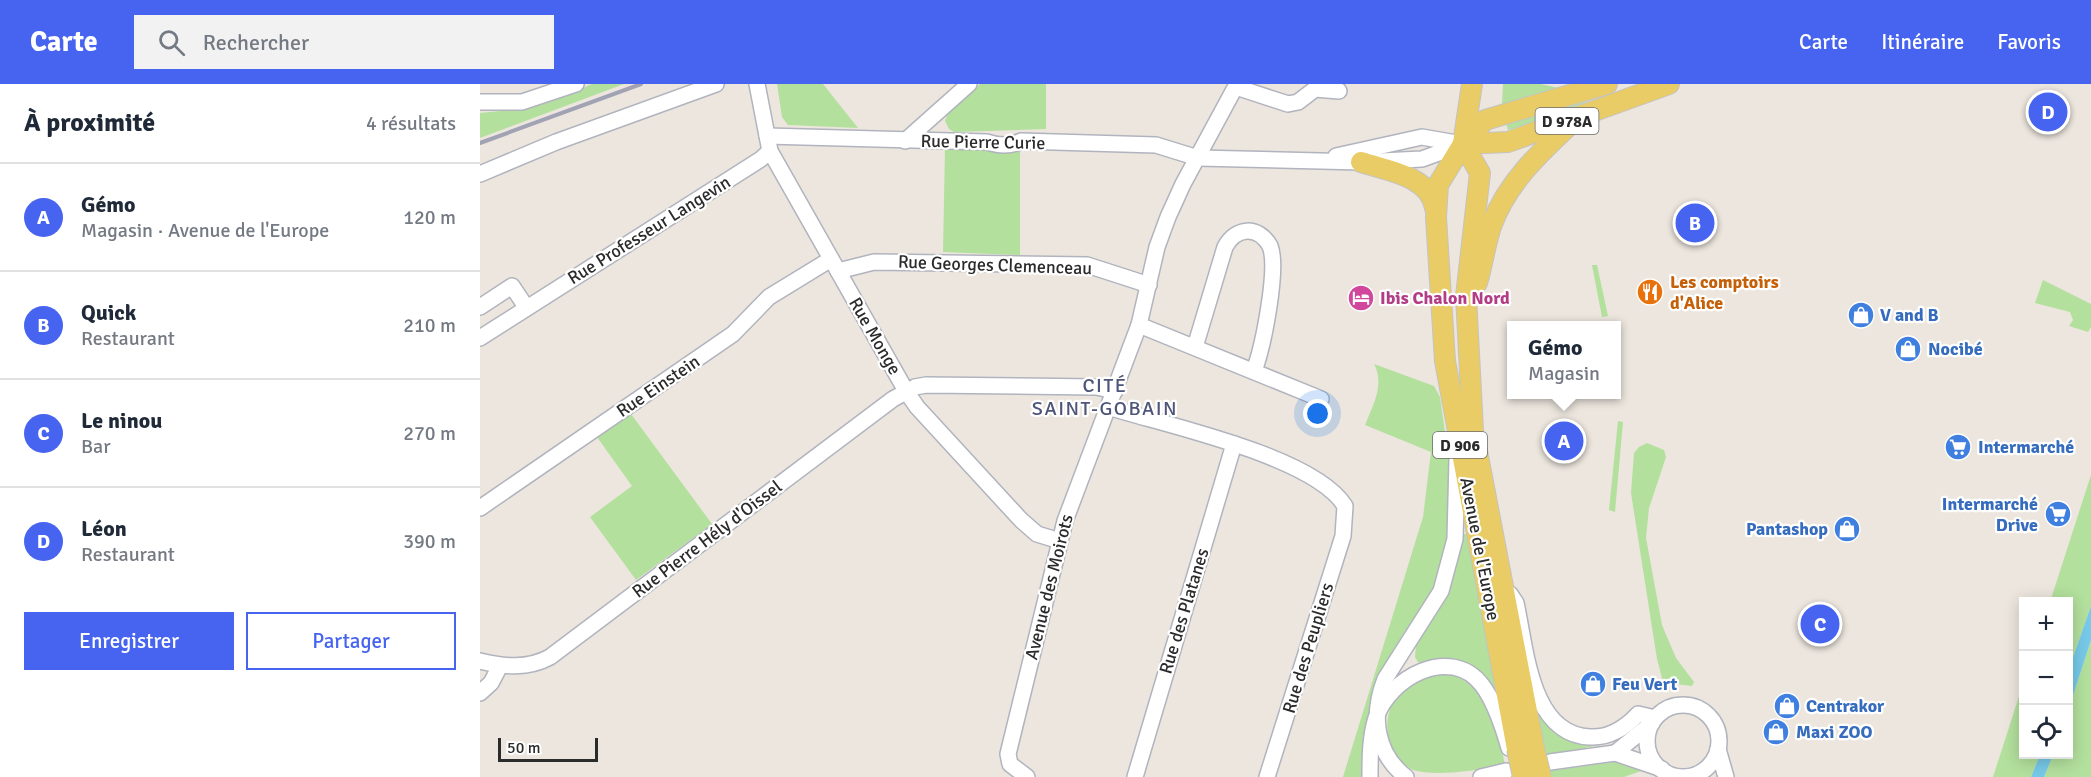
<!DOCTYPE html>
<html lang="fr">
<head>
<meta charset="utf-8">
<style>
  body { margin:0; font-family:Signika,sans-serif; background:#f2f2f3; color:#1f2937 }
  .controls { position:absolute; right:18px; bottom:18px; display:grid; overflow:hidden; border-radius:0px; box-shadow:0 3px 15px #0003 }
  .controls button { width:54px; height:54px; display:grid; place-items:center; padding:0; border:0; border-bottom:2px solid #e0e1e3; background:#fff; color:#1f2937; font:30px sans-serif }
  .scale { position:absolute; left:18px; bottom:15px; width:100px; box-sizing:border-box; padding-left:6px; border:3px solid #2b2b2b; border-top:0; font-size:16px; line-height:21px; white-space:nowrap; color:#2b2b2b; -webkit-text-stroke:4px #fff; paint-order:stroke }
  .you { position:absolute; left:838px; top:330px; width:21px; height:21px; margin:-15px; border:4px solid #fff; border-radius:50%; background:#1a73e8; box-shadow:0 0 0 9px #1a73e833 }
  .badge { display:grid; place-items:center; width:39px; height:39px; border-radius:50%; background:#4664f0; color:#fff; font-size:20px; font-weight:700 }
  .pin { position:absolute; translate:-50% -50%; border:3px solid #fff; box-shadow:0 2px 6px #0006 }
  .popup { position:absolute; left:1027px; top:237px; width:114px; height:78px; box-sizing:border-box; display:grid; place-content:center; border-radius:0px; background:#fff; filter:drop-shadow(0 2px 4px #0005); font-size:20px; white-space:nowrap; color:#747a83 }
  .popup b { font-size:22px; color:#1f2937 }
  .popup::after { content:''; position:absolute; left:50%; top:100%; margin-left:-12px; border:12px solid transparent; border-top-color:#fff }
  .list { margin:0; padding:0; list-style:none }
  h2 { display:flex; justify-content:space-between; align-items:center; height:78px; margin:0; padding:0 24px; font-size:26px }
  h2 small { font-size:20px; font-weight:400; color:#747a83 }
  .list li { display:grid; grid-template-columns:39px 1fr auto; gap:18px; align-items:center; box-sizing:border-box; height:108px; padding:0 24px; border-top:2px solid #e0e1e3 }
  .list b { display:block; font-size:22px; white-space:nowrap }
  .list p { margin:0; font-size:20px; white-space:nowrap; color:#747a83 }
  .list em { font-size:20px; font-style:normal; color:#747a83 }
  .actions { display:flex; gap:12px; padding:18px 24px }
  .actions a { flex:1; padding:14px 0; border:2px solid #4664f0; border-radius:0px; text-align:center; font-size:21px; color:#4664f0 }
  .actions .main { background:#4664f0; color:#fff }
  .icon { flex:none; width:33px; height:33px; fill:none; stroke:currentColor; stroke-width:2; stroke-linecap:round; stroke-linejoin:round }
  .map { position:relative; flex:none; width:1611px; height:693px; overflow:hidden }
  header { display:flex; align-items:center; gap:36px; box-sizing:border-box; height:84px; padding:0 30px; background:#4664f0; color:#fff }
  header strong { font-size:28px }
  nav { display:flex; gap:33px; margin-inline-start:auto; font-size:21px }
  .search { width:420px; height:54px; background:#f2f2f3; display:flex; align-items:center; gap:15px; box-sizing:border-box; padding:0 21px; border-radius:0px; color:#747a83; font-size:22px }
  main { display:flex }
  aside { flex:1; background:#fff }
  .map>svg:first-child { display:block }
</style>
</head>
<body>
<header>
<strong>Carte</strong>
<div class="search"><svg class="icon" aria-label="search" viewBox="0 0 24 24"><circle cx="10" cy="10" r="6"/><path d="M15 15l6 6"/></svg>Rechercher</div>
<nav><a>Carte</a><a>Itinéraire</a><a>Favoris</a></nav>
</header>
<main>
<aside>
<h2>À proximité<small>4 résultats</small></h2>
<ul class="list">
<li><span class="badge">A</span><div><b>Gémo</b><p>Magasin · Avenue de l'Europe</p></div><em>120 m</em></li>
<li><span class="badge">B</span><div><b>Quick</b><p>Restaurant</p></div><em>210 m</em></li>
<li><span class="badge">C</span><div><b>Le ninou</b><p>Bar</p></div><em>270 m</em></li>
<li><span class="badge">D</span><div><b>Léon</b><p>Restaurant</p></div><em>390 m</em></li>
</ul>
<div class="actions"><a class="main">Enregistrer</a><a>Partager</a></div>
</aside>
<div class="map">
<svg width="1611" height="693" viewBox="0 0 1611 693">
  <rect width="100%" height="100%" fill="#ece6de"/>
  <g fill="#b3e09d">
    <polygon points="112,0 144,0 0,54 0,29 40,25 73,17"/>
    <polygon points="297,0 343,0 378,44 308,41 302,33"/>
    <polygon points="500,0 566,0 566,45 474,48 469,45 465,37 469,26"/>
    <polygon points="1023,0 1061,0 1079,4 1022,20"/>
    <polygon points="1111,16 1067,35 1028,46 1026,39"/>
    <polygon points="465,65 540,66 540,171 463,168"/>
    <polygon points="1112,181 1117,181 1128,232 1122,233"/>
    <polygon points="1563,196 1611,220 1611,243 1608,248 1589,242 1593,236 1590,228 1555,219"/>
    <path d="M894,280l60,22 6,11 12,84 -1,51 -12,51 -66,112 -4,16 -5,66h-21l80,-260 8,-65 -66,-27c8,-20 20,-41 9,-61z"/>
    <polygon points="151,330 232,440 156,496 110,433 152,402 117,353"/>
    <polygon points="1138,337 1143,338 1135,428 1129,426"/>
    <polygon points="1167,359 1184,366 1186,373 1169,424 1166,454 1182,541 1196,574 1214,598 1212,602 1186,599 1182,594 1177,575 1151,409 1154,369 1159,363"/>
    <polygon points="1611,391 1611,522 1589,585 1588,518 1570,518"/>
    <polygon points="981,450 987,450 1024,629 994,588 944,580 938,578 935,573 936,561"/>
    <polygon points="1611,556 1611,693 1564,693 1573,671 1588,670 1589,624"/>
    <path d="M963,587c48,16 53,49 62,94 -24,5 -70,12 -92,5 -33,-18 -34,-64 -5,-86 9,-7 24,-9 35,-13z"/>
    <polygon points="1543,600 1544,670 1560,671 1551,693 1513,693"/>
    <polygon points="1056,623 1067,638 1128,656 1129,659 1066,672"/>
    <polygon points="1142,677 1161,683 1161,687 1144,693 1070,693 1069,687"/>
  </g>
  <g fill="#76c9e8">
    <polygon points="1611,522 1611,556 1589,624 1589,585"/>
    <polygon points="1560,671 1573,671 1564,693 1551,693"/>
  </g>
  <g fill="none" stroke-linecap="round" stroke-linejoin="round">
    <defs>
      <g id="minor">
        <polyline points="277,0 290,67 426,307 437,323 541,436 557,450 580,457"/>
        <polyline points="756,3 808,20 818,18 835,5 859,7"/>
        <polyline points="0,18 42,18 96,0"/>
        <path d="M287,52l220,6c12,4 23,5 34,-1l135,4 42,13 163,4 61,-3 41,-15"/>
        <polyline points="425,57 489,0"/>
        <polyline points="856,72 942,53 982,60"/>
        <polyline points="0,90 76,58 236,0"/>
        <polyline points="358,187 394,178 607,181 669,201"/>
        <polyline points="0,223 32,202 46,223"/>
        <polyline points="659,241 841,315"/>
        <polyline points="0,254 281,75 290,67"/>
        <path d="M715,263l30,-100c11,-20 33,-22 45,-1 9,22 -7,101 -16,125"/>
        <path d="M628,323c57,18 206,49 237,99l-2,30 -76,241"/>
        <polyline points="0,424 253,250 289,213 351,175"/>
        <path d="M1030,510l6,9c10,44 14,132 74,134 19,1 35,-9 48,-23l17,4"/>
        <path d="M0,577c24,6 48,8 70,-4l343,-258 22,-12 11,-2 170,2 19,4"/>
        <polyline points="0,609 11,599 20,582"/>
        <circle cx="1203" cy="657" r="36"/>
        <polyline points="1238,665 1246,693"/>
        <polyline points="1135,669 1172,639"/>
        <polyline points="1070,678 1135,669 1182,685"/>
        <polyline points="547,693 530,680 528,670 585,437 659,241 677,163 688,133 703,100 757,0"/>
        <polyline points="655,693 754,360"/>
        <path d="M890,693c0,-20 0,-40 6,-59 13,-40 74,-74 106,-33 13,17 21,42 27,63"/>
        <path d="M926,693c-31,-24 -35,-62 -21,-98l56,-88 14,-52 2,-80"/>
        <polyline points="1001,693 1026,687"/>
      </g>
      <g id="major">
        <polyline points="983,60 1000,89 986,212 993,346 1054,664"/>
        <polyline points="983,60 1028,58 1189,0"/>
        <polyline points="983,60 992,0"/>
        <path d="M881,78c27,9 69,14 74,46"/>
        <path d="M997,199c6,-19 8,-40 15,-59 17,-45 53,-76 87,-108"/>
        <polyline points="1037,665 965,277 956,133 958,101 983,60 1005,36 1127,0"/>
      </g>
    </defs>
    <use href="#minor" stroke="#b1b4be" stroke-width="18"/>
    <use href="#major" stroke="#c4c4c4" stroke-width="22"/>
    <use href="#minor" stroke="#fff" stroke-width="15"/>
    <use href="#major" stroke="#e9cc65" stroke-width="20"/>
    <polyline stroke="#a1a3b4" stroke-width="4" points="0,59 161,0"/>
    <defs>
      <g id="major-bridge">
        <polyline points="1054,664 1061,693"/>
        <polyline points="1037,665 1043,693"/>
      </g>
    </defs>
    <use href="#major-bridge" stroke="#c4c4c4" stroke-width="22" stroke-linecap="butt"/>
    <use href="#major-bridge" stroke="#e9cc65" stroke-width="20"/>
  </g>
  <defs>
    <symbol id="restaurant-disc" viewBox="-11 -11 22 22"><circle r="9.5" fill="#e8710a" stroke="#fff"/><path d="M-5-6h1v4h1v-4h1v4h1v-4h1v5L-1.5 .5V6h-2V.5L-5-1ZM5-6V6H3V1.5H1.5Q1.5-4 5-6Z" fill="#fff"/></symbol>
    <symbol id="hotel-disc" viewBox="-11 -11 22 22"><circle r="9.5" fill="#d1479c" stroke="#fff"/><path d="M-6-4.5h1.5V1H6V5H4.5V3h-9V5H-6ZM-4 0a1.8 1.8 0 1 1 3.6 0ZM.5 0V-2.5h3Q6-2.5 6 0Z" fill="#fff"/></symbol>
    <symbol id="shop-disc" viewBox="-11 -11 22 22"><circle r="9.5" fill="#3f7fe0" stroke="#fff"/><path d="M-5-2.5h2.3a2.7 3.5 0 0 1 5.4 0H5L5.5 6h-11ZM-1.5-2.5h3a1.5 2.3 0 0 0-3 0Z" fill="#fff"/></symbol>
    <symbol id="supermarket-disc" viewBox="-11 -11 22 22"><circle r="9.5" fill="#3f7fe0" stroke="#fff"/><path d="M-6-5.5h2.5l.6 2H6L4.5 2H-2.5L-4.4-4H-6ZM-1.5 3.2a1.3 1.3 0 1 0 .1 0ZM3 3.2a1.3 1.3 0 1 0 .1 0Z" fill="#fff"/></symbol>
  </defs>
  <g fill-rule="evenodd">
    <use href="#restaurant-disc" x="1155" y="193" width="30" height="30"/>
    <use href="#hotel-disc" x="866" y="199" width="30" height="30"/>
    <use href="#shop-disc" x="1366" y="216" width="30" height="30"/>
    <use href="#shop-disc" x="1413" y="250" width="30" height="30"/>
    <use href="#supermarket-disc" x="1463" y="348" width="30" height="30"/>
    <use href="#supermarket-disc" x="1563" y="415" width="30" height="30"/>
    <use href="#shop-disc" x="1352" y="430" width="30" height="30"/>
    <use href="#shop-disc" x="1098" y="585" width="30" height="30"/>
    <use href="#shop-disc" x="1292" y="607" width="30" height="30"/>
    <use href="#shop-disc" x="1281" y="633" width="30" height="30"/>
  </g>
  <g text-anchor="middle" stroke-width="4.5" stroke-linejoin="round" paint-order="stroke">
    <g fill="#fff" stroke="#6b6b6b" stroke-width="1.5">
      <rect x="1055.5" y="24" width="63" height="26" rx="4.5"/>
      <rect x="953" y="348" width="54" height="26" rx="4.5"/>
    </g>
    <g font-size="16" font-weight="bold" fill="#2b2b2b">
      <text x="1087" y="43">D 978A</text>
      <text x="980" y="367">D 906</text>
    </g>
    <g font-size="18" fill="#2b2b2b" stroke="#fff">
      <text transform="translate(503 58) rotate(1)" y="6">Rue Pierre Curie</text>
      <text transform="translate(169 146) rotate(-32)" y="6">Rue Professeur Langevin</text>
      <text transform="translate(515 181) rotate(2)" y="6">Rue Georges Clemenceau</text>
      <text transform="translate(395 252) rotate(60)" y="6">Rue Monge</text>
      <text transform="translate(178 302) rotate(-34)" y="6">Rue Einstein</text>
      <text transform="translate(227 455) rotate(-37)" y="6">Rue Pierre Hély d'Oissel</text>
      <text transform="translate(1000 465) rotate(79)" y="6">Avenue de l'Europe</text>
      <text transform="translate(569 503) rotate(-76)" y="6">Avenue des Moirots</text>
      <text transform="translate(704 527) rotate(-73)" y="6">Rue des Platanes</text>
      <text transform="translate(828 564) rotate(-73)" y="6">Rue des Peupliers</text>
    </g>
    <g font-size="18" font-weight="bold" fill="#c56008" stroke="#fff" text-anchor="start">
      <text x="1190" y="204">Les comptoirs<tspan x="1190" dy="21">d'Alice</tspan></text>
    </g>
    <g font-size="18" font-weight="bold" fill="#b23c85" stroke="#fff" text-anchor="start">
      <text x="900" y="220">Ibis Chalon Nord</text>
    </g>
    <g font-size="18" font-weight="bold" fill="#366cbe" stroke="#fff" text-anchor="start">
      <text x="1400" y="237">V and B</text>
      <text x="1448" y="271">Nocibé</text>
      <text x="1498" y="369">Intermarché</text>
      <text x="1558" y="426" text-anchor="end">Intermarché<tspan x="1558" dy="21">Drive</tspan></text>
      <text x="1348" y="451" text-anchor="end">Pantashop</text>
      <text x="1132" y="606">Feu Vert</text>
      <text x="1326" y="628">Centrakor</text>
      <text x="1316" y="654">Maxi ZOO</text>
    </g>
    <g font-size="20" letter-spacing="1.5" fill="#4d5579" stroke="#fff">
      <text x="625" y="308">CITÉ<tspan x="625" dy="23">SAINT-GOBAIN</tspan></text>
    </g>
  </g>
</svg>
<div class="controls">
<button>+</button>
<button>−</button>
<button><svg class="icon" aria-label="locate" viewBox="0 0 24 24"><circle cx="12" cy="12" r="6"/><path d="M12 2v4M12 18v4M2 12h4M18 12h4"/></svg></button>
</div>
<div class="scale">50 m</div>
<div class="you"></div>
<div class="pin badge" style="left:1084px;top:357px">A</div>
<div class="popup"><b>Gémo</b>Magasin</div>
<div class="pin badge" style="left:1215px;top:139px">B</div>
<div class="pin badge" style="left:1340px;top:540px">C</div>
<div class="pin badge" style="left:1568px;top:28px">D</div>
</div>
</main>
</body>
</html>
